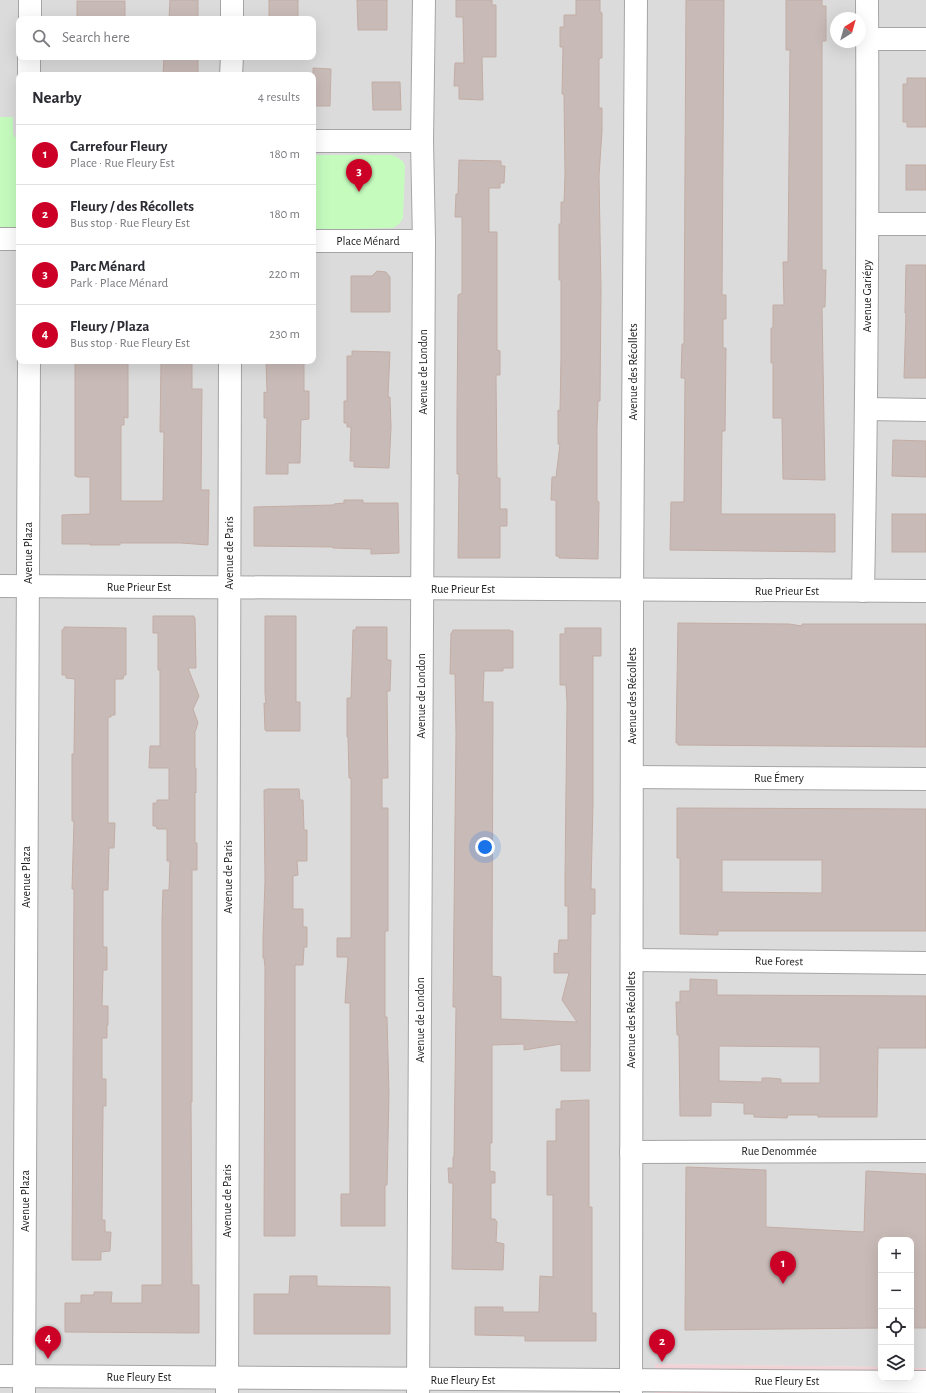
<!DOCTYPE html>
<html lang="en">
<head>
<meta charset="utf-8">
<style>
  body { margin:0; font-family:"Alegreya Sans",sans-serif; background:#f7f7f7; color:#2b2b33 }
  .controls { position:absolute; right:12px; bottom:12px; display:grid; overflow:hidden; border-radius:8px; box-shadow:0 4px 16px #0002 }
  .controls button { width:36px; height:36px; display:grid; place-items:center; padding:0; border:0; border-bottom:1px solid #e1e1e2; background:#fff; color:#2b2b33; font:20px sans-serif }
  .compass { position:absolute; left:830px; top:12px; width:36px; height:36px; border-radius:50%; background:#fff; box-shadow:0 4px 16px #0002; rotate:37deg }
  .you { position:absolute; left:485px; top:847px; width:14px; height:14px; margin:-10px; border:3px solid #fff; border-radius:50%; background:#1a73e8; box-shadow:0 0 0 6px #1a73e833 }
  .badge { display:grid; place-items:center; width:26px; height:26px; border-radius:50%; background:#cc0026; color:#fff; font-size:13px; font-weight:700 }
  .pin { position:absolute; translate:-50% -33px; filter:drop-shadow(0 1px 2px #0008) }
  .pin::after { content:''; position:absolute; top:21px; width:14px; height:12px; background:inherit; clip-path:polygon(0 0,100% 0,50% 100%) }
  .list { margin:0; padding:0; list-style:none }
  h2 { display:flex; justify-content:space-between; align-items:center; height:52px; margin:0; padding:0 16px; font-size:17px }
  h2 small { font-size:13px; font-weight:400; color:#7c7c81 }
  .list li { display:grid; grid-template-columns:26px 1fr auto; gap:12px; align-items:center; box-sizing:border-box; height:60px; padding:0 16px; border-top:1px solid #e1e1e2 }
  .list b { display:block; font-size:15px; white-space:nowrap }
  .list p { margin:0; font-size:13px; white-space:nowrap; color:#7c7c81 }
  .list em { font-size:13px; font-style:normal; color:#7c7c81 }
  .icon { flex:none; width:22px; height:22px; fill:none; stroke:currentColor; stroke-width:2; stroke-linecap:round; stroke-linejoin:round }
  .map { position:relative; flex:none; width:926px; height:1393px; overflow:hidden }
  .search { position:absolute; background:#fff; box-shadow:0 4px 16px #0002; left:16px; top:16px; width:300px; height:44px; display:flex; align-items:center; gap:10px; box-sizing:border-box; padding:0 14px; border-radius:8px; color:#7c7c81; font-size:15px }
  .panel { position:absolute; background:#fff; box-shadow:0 4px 16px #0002; left:16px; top:72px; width:300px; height:292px; border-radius:8px }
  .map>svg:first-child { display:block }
</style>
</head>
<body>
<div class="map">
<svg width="926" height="1393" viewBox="0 0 926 1393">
  <rect width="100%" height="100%" fill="#f0e9e4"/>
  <path fill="#dcdbdb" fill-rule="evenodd" d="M0,0h926v1368h-15v-128h-30v127l-226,-3v29h-655zM836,18h24v24h-24zM19,19h294v38h-294zM19,75h294v286h-294z"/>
  <polygon fill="#f1d2d6" points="655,1364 881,1367 881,1378 911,1378 911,1368 926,1368 926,1393 655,1393"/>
  <g fill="#c5fcbe">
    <polygon points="0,117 13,117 13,134 19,142 19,230 0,230"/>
    <path d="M313,155h78c6,2 12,4 14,11l-2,52 -4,6 -6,4 -80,2z"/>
  </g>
  <g fill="#c8bab7" stroke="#c2ada5" fill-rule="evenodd">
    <polygon points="170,0 198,0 198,19 169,19"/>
    <rect x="269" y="0" width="29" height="19"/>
    <polygon points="357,0 387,0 387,30 358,30"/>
    <polygon points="456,0 492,0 492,5 496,5 496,57 482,57 483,100 459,99 459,86 454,86 455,63 464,63 463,17 456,17"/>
    <polygon points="576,0 600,0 600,12 602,13 602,58 600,58 599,60 599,108 602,108 602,131 599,176 601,291 600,401 598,401 597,428 597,501 599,502 598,559 559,558 559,556 556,556 556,500 551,500 552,477 556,477 560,444 558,444 558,410 560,411 561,356 561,280 559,280 559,224 561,224 561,202 564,202 565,175 564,94 562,94 563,47 560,47 560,27 564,27 564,15 576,15"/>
    <polygon points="686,0 724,0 722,295 726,295 726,319 723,319 723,348 726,348 725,431 722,431 721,514 835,514 835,552 670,550 671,502 684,502 685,378 681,378 682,344 684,344"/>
    <polygon points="786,0 822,0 822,6 826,6 826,41 822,41 822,270 826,270 825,307 822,307 825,480 783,479 782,418 773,418 773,363 771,363 771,328 773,328 773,305 784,305 783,262 788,262 790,50 786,50"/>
    <rect x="77" y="1" width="48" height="18"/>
    <polygon points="164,57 198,57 198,75 163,75"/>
    <polygon points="313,68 331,69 330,106 313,106"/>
    <polygon points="907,78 926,78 926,127 907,127 907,122 903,122 903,84 907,84"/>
    <polygon points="372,82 400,82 401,110 373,110"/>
    <polygon points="459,160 501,161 501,166 505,166 504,183 500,183 500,188 489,188 489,232 497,232 497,350 500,351 500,375 496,375 497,478 500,478 500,509 507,509 507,526 500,526 500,558 458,558 459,474 457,474 457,419 458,295 462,293 462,217 455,217 456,194 458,194"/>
    <rect x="906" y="165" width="20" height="25"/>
    <polygon points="906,265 926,265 926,378 904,378 906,313 905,313"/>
    <polygon points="377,271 386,272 390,277 390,312 351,312 351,276 372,276"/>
    <polygon points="352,351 390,352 388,397 390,397 391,427 389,468 354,467 354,461 350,461 351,427 347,427 347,423 344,423 344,401 347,401 347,356 352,356"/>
    <polygon points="75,361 128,361 128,418 124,417 124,425 121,425 121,501 163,501 164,432 160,432 161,361 192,361 192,389 202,389 201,490 209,490 208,545 181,543 120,543 120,545 90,545 90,544 62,544 62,515 90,514 90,477 77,477 77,476 75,476"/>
    <polygon points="266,361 304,361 304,391 309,391 309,419 301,420 300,463 288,463 288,474 266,474 267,418 264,418 264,392 267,393"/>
    <polygon points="893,440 926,441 926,477 892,476"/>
    <polygon points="344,500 363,500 363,503 398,503 399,553 371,554 371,549 333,548 333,547 254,546 254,507 334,505 334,504 344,503"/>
    <rect x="892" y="514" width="34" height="38"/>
    <polygon points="153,616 194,616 194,618 195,618 196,668 188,668 199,696 193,709 198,723 195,732 195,768 196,768 196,793 195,792 195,843 197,843 197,870 192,870 192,1102 191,1102 192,1285 199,1285 199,1333 65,1332 65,1303 81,1303 81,1295 94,1295 94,1292 112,1292 111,1303 142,1303 142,1285 162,1285 162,919 163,890 169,890 170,861 167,861 167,829 157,829 156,826 153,826 153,803 157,803 157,800 169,800 169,768 149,768 150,746 160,746 160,670 158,670 158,633 153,633"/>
    <polygon points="265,616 296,616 296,702 300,702 300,731 266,731 266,730 265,730 264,703 266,704 265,693"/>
    <polygon points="678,623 789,624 802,626 802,624 926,624 926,747 678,745 678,743 676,743"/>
    <polygon points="64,627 126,628 126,675 124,675 123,679 115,679 115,715 111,715 111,717 108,717 108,823 115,823 114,848 109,848 108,890 103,890 103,947 107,947 107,970 103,970 102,1006 108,1006 108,1025 107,1025 107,1038 102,1038 102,1079 106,1079 106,1106 103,1106 102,1220 105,1220 105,1232 111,1232 110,1251 101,1252 101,1260 72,1260 74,889 72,889 74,821 72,821 72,754 74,754 75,679 66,678 66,675 62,675 62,630 64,629"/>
    <polygon points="356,627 387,627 387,660 391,660 390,691 387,691 388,778 382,778 382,808 388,808 388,931 385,931 385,1017 387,1017 389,1094 387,1185 385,1185 385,1226 341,1226 341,1194 350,1194 350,1003 345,1003 348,957 337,957 337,938 351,938 351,778 349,778 348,737 347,737 347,698 351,698 353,630 356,630"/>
    <polygon points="565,628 601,628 601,656 593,656 593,802 591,889 595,889 595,914 591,914 590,1071 561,1071 561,1044 524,1050 524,1044 492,1045 492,1143 490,1143 490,1171 495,1172 495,1183 491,1183 491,1219 495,1219 497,1222 496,1242 504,1244 503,1270 452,1269 453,1183 449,1183 448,1168 453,1168 453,1157 454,1157 456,1007 453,1007 456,734 455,674 450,674 451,633 452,633 453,630 510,630 510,631 513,631 513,668 503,668 503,671 484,671 483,702 493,702 492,976 501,977 501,1019 577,1022 562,1000 569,973 554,973 554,953 558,954 559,940 568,940 568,906 565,906 565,878 567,703 566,685 560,685 560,634 565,634"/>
    <polygon points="267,789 299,789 300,800 303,800 304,830 307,830 307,861 297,861 298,875 293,876 293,909 303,909 303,927 307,927 307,947 304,947 303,965 295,965 295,1236 264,1236 265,967 264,958 263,958 263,939 265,881 264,790 266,790"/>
    <path d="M677,808l249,1v122h-208v4l-38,-1v-76h-3zM722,860h100v33l-100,-1z"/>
    <path d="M690,979l27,1v15l209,1v52h-48l-1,69h-59v-2h-30l-1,3 -33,-1v-3h-10v-11l-33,-1v14h-31l-1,-81h-2l-1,-33h4v-11h10zM719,1046l101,1v36h-39v-4l-10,-1h-9v4l-43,-1z"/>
    <polygon points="589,1100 589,1207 592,1207 592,1313 596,1313 596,1341 525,1341 525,1336 475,1335 475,1307 503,1307 503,1312 539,1312 540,1276 553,1277 553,1195 547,1195 547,1141 556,1141 556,1109 561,1109 561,1101"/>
    <polygon points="686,1167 766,1170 766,1227 864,1232 866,1171 926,1174 926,1328 911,1328 911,1240 881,1240 881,1328 685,1330"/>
    <polygon points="290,1276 317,1276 317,1286 390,1287 390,1334 254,1334 254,1294 289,1294"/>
  </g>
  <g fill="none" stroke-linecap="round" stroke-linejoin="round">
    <defs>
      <g id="minor">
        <polyline points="30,19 30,0"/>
        <polyline points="232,19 232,0"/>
        <polyline points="868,39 926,39"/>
        <polyline points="29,75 29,57"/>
        <polyline points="231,75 232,57"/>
        <polyline points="313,141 422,141"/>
        <polyline points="868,224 926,224"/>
        <polyline points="0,239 19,239"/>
        <polyline points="313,241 424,241"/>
        <polyline points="867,409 926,410"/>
        <polyline points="0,586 926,591"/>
        <path d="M863,591c4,-197 5,-394 4,-591"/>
        <polyline points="632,777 926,779"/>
        <polyline points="632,960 926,963"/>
        <polyline points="631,1152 926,1151"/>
        <polyline points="0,1376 926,1382"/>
        <polyline points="24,1393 29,361"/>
        <polyline points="227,1393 230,361"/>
        <polyline points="418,1393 424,241 422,141 424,0"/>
        <polyline points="631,1393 632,590 636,0"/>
      </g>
    </defs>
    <use href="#minor" stroke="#a5a5a5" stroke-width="24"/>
    <use href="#minor" stroke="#fff" stroke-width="22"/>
  </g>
  <g text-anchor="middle" stroke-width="4" stroke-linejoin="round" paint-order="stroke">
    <g font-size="12" fill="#1e1e1e" stroke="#fff">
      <text x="368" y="245">Place Ménard</text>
      <text transform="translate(867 296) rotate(-90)" y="4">Avenue Gariépy</text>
      <text transform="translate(423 372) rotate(-90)" y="4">Avenue de London</text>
      <text transform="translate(633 372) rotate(-90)" y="4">Avenue des Récollets</text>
      <text transform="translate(28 553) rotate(-90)" y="4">Avenue Plaza</text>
      <text transform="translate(229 553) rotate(-90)" y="4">Avenue de Paris</text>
      <text x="139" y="591">Rue Prieur Est</text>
      <text x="463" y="593">Rue Prieur Est</text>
      <text x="787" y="595">Rue Prieur Est</text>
      <text transform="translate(421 696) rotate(-90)" y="4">Avenue de London</text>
      <text transform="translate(632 696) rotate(-90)" y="4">Avenue des Récollets</text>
      <text x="779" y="782">Rue Émery</text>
      <text transform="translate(26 877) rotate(-90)" y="4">Avenue Plaza</text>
      <text transform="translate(228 877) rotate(-90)" y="4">Avenue de Paris</text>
      <text transform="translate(779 961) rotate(1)" y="4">Rue Forest</text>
      <text transform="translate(420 1020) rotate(-90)" y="4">Avenue de London</text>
      <text transform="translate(631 1020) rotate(-90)" y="4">Avenue des Récollets</text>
      <text x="779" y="1155">Rue Denommée</text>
      <text transform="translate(25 1201) rotate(-90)" y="4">Avenue Plaza</text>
      <text transform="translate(227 1201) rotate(-90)" y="4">Avenue de Paris</text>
      <text x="139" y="1381">Rue Fleury Est</text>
      <text x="463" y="1384">Rue Fleury Est</text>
      <text x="787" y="1385">Rue Fleury Est</text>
    </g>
  </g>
</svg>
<div class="controls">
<button>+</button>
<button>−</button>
<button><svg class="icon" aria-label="locate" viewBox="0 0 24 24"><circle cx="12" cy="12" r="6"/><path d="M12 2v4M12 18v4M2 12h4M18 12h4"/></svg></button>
<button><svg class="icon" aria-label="layers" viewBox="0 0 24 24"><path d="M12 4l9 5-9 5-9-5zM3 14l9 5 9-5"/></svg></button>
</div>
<svg class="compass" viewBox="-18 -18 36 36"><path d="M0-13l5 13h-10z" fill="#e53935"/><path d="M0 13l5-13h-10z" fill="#7c7c81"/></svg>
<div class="you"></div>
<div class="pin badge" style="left:783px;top:1284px">1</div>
<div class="pin badge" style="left:662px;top:1362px">2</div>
<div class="pin badge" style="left:359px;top:192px">3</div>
<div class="pin badge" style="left:48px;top:1359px">4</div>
<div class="search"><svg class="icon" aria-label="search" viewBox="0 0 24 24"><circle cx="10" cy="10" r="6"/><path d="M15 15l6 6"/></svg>Search here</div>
<section class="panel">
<h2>Nearby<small>4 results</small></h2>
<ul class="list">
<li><span class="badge">1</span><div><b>Carrefour Fleury</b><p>Place · Rue Fleury Est</p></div><em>180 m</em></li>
<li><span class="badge">2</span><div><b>Fleury / des Récollets</b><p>Bus stop · Rue Fleury Est</p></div><em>180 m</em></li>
<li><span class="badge">3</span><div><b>Parc Ménard</b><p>Park · Place Ménard</p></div><em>220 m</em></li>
<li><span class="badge">4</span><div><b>Fleury / Plaza</b><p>Bus stop · Rue Fleury Est</p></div><em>230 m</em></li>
</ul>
</section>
</div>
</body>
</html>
